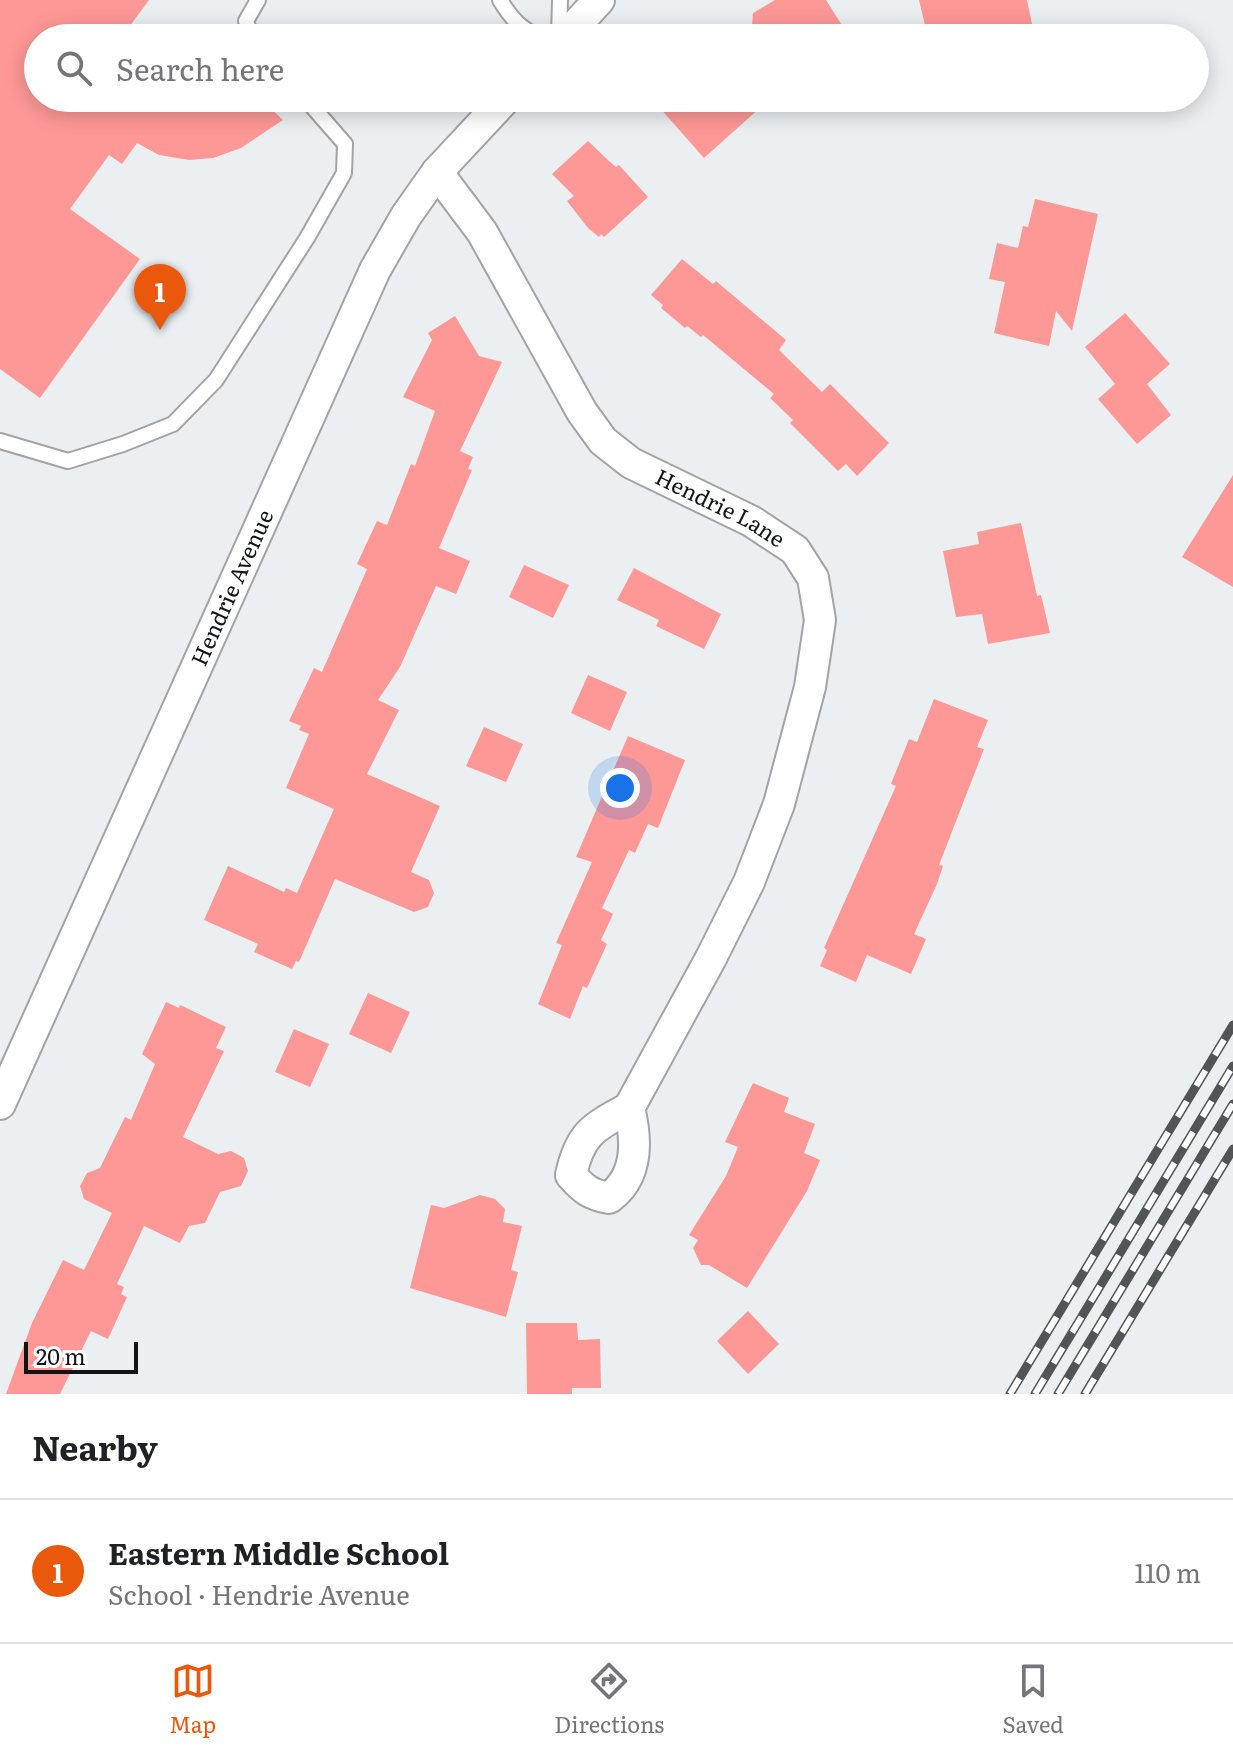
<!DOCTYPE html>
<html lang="en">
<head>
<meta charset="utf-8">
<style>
  body { margin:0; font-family:Literata,serif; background:#f6f6f6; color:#202124 }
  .scale { position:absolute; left:24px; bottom:20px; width:114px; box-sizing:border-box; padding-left:8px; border:4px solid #121415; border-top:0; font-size:22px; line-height:28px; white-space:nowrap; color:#121415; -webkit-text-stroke:6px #fff; paint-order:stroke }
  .you { position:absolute; left:620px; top:788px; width:28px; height:28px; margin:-20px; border:6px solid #fff; border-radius:50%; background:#1a73e8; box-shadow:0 0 0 12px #1a73e833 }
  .badge { display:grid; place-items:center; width:52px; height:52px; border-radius:50%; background:#ea580c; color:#fff; font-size:26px; font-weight:700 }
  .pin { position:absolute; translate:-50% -66px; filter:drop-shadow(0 2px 4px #0008) }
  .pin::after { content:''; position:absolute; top:42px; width:28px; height:24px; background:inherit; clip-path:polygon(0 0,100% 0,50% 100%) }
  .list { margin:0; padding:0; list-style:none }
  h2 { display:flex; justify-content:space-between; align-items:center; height:104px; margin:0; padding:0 32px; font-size:34px }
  h2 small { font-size:26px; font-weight:400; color:#757577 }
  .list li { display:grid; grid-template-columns:52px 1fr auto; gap:24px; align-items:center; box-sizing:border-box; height:144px; padding:0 32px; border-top:2px solid #e0e0e0 }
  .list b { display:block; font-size:30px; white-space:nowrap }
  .list p { margin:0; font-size:26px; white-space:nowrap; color:#757577 }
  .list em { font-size:26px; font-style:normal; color:#757577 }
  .icon { flex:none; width:44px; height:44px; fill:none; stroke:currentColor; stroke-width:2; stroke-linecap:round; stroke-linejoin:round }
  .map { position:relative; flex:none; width:1233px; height:1394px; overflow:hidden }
  .search { position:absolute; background:#fff; box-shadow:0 4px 20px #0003; left:24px; right:24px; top:24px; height:88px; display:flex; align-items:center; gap:20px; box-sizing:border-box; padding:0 28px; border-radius:44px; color:#757577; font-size:30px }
  .sheet { height:248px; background:#fff }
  nav { display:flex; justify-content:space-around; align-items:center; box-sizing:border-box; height:112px; border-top:2px solid #e0e0e0; background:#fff; font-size:22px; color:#757577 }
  nav a { display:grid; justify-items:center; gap:4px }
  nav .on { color:#ea580c }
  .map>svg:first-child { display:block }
</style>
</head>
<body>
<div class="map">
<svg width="1233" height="1394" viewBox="0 0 1233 1394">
  <rect width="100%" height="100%" fill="#ebeff2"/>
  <g fill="#fd9896">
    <polygon points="0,0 149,0 121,38 38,38 38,98 260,98 283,120 241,148 213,158 189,160 159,155 137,143 122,164 109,155 70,209 140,259 40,398 0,369"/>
    <polygon points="775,0 826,0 850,38 751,38 753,13"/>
    <polygon points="919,0 1027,0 1033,29 1028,31 1030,38 928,38"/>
    <polygon points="651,98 771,98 704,158"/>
    <polygon points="588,141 609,161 616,167 619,165 648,197 604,237 601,234 599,237 588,228 567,201 574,196 552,174"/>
    <polygon points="1035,199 1098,214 1072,331 1056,311 1049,346 994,333 1005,282 989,279 997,243 1018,248 1023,226 1028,227"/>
    <polygon points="682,259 713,284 716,281 786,340 779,350 822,392 830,384 889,443 857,476 846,464 838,471 790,423 793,420 770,398 774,394 703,335 701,337 687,326 685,328 661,308 663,305 651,295"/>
    <polygon points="1125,313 1170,364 1147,384 1171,415 1137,444 1098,399 1115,384 1085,347"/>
    <polygon points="455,316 479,356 502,362 460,451 473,457 468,469 472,470 439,548 470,561 456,594 436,586 400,667 378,700 399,710 367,774 440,806 411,872 429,880 434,893 428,907 414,912 335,879 299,962 296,961 292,969 254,952 258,944 204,920 228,866 284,892 286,888 297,893 334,809 286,788 309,734 299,730 301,726 289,721 314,668 322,672 367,569 357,564 377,521 387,525 411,464 415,466 435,411 403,397 432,340 428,333"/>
    <polygon points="1233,475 1233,587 1182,557"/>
    <polygon points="1021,523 1037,596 1041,595 1050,633 988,644 982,614 956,617 943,551 979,544 977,532"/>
    <polygon points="524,565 569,585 553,618 509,597"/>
    <polygon points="634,568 721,614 704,649 656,626 659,620 617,600"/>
    <polygon points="588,675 627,692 610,731 571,713"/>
    <polygon points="934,699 988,720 977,747 984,749 939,865 943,866 937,884 914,934 926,939 911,974 867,955 856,982 820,966 827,950 824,948 896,786 891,784 909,739 917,742"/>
    <polygon points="484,727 523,744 506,782 466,766"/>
    <polygon points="628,736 685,760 658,828 648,824 635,853 629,850 602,908 613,914 601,940 607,944 587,988 583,986 570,1019 538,1004 562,945 556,943 592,862 576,857"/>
    <polygon points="368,993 410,1012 391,1053 349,1034"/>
    <polygon points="166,1002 179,1008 180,1005 226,1027 216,1048 224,1051 183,1137 218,1154 231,1151 244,1158 248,1171 241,1186 220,1192 205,1223 189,1226 180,1243 144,1226 117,1284 124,1287 121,1294 127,1297 108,1339 91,1331 60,1394 6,1394 32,1323 63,1260 84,1270 112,1213 84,1199 80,1186 87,1173 100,1168 125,1117 131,1120 155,1064 142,1054"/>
    <polygon points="294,1029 329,1044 310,1087 275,1072"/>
    <polygon points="753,1083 789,1098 784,1112 815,1124 804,1153 820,1160 807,1191 747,1288 709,1265 701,1265 693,1248 698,1240 689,1235 726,1176 738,1147 725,1142"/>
    <polygon points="480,1195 495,1199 505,1209 503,1222 522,1226 511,1270 518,1272 506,1317 410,1288 431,1205 444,1208"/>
    <polygon points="748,1311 779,1344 748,1374 717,1341"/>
    <polygon points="526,1323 577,1323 578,1340 600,1339 601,1388 572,1388 572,1394 527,1394"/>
  </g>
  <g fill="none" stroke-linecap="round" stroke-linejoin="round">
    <defs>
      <g id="lane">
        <path d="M500,0c11,18 21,30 42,38"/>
        <polyline points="252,38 246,21 258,0"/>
        <polyline points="559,38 560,0"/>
        <polyline points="0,441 68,461 123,444 173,424 216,380 307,238 344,173 345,144 311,105 302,98"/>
      </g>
      <g id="street">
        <polyline points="564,38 599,0"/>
        <path id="s1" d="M437,172l45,60 100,180 21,29 28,22 120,58 44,29 18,28 7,42 -10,67 -31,117 -30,78 -38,76 -82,150c8,32 10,68 -20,90 -18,-3 -26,-9 -38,-23 9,-42 23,-48 58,-67"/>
        <path id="s2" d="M0,1104l375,-834 31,-54 31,-44 69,-74"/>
      </g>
    </defs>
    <use href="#lane" stroke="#a0a4a7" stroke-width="18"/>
    <use href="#street" stroke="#a0a4a7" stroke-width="34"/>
    <use href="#lane" stroke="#fff" stroke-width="14"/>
    <use href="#street" stroke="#fff" stroke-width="30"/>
    <defs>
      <g id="rail">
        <polyline points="1010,1394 1233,1025"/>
        <polyline points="1035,1394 1233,1066"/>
        <polyline points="1058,1394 1233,1104"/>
        <polyline points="1085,1394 1233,1149"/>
      </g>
    </defs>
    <use href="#rail" stroke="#525556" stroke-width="9"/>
    <use href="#rail" stroke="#fff" stroke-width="6" stroke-dasharray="18" stroke-linecap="butt"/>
  </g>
  <g text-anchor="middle" stroke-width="7" stroke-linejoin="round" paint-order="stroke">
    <g font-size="22" fill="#121415" stroke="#fff">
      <text dy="8" stroke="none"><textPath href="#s1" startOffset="452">Hendrie Lane</textPath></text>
      <text dy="8" stroke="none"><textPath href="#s2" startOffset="566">Hendrie Avenue</textPath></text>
    </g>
  </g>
</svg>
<div class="scale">20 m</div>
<div class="you"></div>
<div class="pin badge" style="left:160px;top:330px">1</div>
<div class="search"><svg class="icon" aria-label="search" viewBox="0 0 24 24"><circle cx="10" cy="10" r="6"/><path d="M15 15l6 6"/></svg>Search here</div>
</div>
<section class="sheet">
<h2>Nearby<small></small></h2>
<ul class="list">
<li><span class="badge">1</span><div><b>Eastern Middle School</b><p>School · Hendrie Avenue</p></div><em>110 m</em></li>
</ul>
</section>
<nav>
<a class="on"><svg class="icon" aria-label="map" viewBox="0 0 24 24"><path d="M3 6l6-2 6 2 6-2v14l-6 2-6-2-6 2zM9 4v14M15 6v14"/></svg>Map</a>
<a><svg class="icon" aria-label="directions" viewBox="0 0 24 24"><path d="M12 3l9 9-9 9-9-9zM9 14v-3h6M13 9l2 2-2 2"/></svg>Directions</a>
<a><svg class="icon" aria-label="saved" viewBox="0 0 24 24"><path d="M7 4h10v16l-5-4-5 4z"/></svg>Saved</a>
</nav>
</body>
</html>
